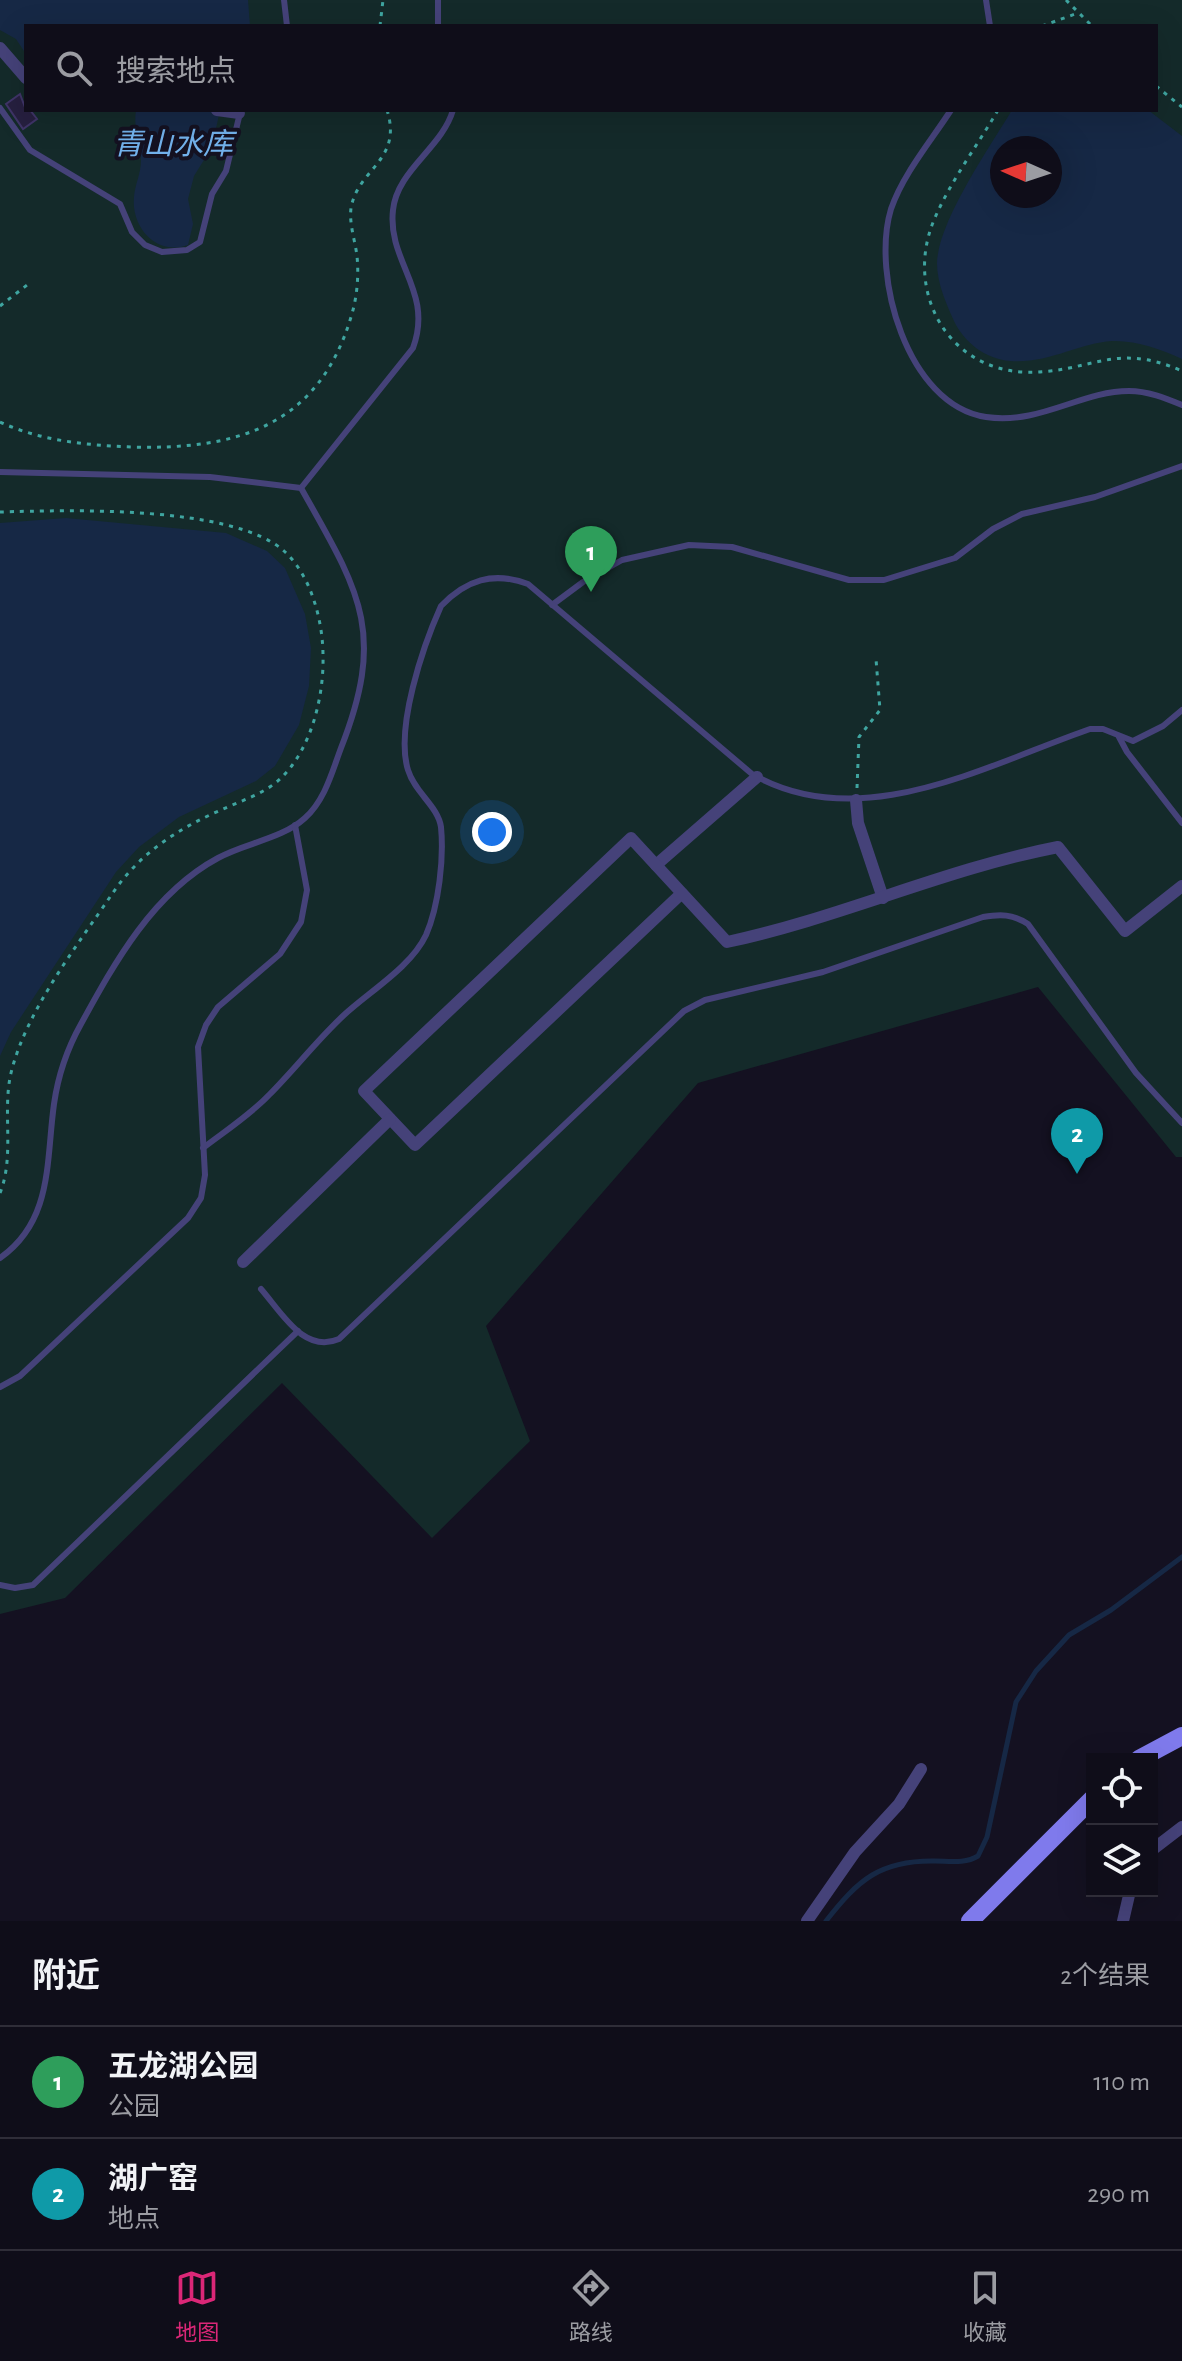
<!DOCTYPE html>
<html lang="zh">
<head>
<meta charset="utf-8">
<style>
  body { margin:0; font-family:"Alegreya Sans","Noto Sans SC",sans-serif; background:#181622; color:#f1f3f6 }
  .controls { position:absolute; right:24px; bottom:24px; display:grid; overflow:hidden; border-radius:0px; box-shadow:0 8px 32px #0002 }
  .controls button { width:72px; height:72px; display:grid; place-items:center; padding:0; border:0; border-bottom:2px solid #2f2d38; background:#0f0d19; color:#f1f3f6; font:40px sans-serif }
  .compass { position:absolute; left:990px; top:136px; width:72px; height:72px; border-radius:50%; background:#0f0d19; box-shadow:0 8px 32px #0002; rotate:273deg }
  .you { position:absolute; left:492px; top:832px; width:28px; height:28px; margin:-20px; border:6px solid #fff; border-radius:50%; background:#1a73e8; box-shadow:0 0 0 12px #1a73e833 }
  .badge { display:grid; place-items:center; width:52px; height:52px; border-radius:50%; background:#db2777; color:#fff; font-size:26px; font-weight:700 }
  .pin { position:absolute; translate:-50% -66px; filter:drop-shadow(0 2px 4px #0008) }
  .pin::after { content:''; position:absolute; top:42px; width:28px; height:24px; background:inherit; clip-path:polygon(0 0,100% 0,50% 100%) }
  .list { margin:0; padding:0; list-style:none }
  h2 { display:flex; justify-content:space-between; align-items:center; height:104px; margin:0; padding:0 32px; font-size:34px }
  h2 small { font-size:26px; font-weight:400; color:#9b9ca2 }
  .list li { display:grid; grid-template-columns:52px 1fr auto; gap:24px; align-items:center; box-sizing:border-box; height:112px; padding:0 32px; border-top:2px solid #2f2d38 }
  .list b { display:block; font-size:30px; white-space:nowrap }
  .list p { margin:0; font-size:26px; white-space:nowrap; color:#9b9ca2 }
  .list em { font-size:26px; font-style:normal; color:#9b9ca2 }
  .icon { flex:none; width:44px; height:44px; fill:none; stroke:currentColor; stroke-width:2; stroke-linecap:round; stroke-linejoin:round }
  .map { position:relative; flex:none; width:1182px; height:1921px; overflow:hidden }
  .search { position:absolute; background:#0f0d19; box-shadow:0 8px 32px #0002; left:24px; right:24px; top:24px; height:88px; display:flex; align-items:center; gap:20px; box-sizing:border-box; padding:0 28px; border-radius:0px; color:#9b9ca2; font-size:30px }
  .sheet { height:328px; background:#0f0d19 }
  nav { display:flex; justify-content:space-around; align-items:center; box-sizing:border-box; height:112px; border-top:2px solid #2f2d38; background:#0f0d19; font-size:22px; color:#9b9ca2 }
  nav a { display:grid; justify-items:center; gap:4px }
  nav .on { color:#db2777 }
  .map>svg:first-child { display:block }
</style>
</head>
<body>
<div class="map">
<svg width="1182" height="1921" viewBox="0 0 1182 1921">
  <rect width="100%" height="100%" fill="#141121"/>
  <path fill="#142a2a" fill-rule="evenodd" d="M0,0h1182v1157h-6l-138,-170 -340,96 -212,243 44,115 -98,97 -150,-155 -217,215 -65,16zM26,26h1130v84h-1130zM1002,148h48v48h-48z"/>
  <g fill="#162845" fill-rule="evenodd">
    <polygon points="0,0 248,0 250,26 26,26 26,54 16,39 0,30"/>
    <path d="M136,110h84l-8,37 -18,29 -6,23 5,25 -5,21c-30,11 -57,-16 -54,-48 1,-13 7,-23 7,-37 -1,-18 -8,-32 -5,-50z"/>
    <path d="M1012,110h136l34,26v223c-21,-10 -47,-19 -70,-18 -33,2 -64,23 -102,20 -25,-2 -46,-19 -56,-40 -8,-18 -17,-38 -17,-58 1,-42 53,-116 75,-153zM1050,148v48h-48v-48z"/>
    <polygon points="66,518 226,533 267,551 285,568 305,614 311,648 309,686 299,725 275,766 256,781 179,817 139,847 116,872 11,1032 0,1056 0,523"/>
  </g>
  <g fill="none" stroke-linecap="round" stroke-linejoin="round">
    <path stroke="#162845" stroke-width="5" d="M826,1921c32,-41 54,-61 109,-60 14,0 30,3 43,-5l9,-19 29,-135 20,-31 33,-36 42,-25 71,-53"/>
  </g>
  <polygon fill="#261f3f" stroke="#3f3468" stroke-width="2" points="20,94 26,110 30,110 37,119 23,129 6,104"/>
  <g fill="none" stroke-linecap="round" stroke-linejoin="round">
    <g stroke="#3fa5a0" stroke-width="3" stroke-dasharray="4 6" stroke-linecap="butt">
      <polyline points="1066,0 1092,26"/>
      <polyline points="380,26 383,0"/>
      <polyline points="1042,26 1078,13"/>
      <polyline points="1156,86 1182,107"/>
      <path d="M998,110c-21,36 -48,72 -64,110 -29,69 11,147 88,152 67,3 90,-32 160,-1"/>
      <polyline points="0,306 31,282"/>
      <path d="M0,422c41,19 86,23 131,25 105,3 187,-20 220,-130 6,-19 8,-41 6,-61 -2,-16 -8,-32 -6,-48 7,-40 52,-47 36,-98"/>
      <path d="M0,512c69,-2 232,-7 284,39 27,24 39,70 39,105 1,41 -12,94 -43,123 -16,15 -40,22 -59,31 -44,19 -82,44 -109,84 -35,52 -86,117 -101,179 -9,38 4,83 -11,120"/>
      <polyline points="857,788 859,737 880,710 876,659"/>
    </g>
    <g stroke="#454279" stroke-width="6">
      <polyline points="284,0 287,26"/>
      <polyline points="438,0 438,26"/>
      <polyline points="986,0 990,26"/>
      <polyline points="0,108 30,150 120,204 132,232 145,245 162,252 187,250 200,242 212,194 226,171 240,113"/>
      <path d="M951,110c-20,31 -48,64 -60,99 -20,66 16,196 95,208 54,8 95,-26 143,-26 19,0 36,7 53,14"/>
      <polyline points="0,472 210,477 301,488"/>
      <path d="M301,488l112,-140c21,-57 -26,-86 -20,-138 4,-40 49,-62 60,-100"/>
      <polyline points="552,605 583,582 622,560 689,545 732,547 849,580 884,580 955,558 993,529 1022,514 1095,497 1182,466"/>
      <polyline points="1119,737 1127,752 1182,823"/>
      <path d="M203,1148c22,-17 47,-33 66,-53 26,-26 48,-55 75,-80 26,-24 67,-48 82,-80 13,-30 18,-77 15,-108 -3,-21 -26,-34 -33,-57 -13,-42 15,-124 33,-164 25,-26 52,-35 87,-22l224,190c108,62 232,-8 338,-45h13l30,12 30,-15 19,-16"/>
      <path d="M0,1258c53,-37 46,-97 54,-154 4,-28 13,-55 27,-80 34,-62 72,-131 137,-166 27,-15 64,-19 87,-40 20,-18 27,-46 36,-70 46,-117 18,-157 -40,-260"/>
      <path d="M261,1289c21,24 43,65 78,50l345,-328 21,-11 118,-28 160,-55c18,-3 29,-3 45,7l108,149 46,50"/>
      <polyline points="0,1387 20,1376 188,1218 201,1198 205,1175 198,1047 206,1025 218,1007 280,954 301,922 307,890 295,825"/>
      <polyline points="0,1585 15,1588 33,1585 298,1331"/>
    </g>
    <g stroke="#454279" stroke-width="12">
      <polyline points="0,48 26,78"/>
      <polyline points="217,110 239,113"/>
      <polyline points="856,800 858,823 883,898"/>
      <polyline points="656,865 757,777"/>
      <path d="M682,893l-267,252 -51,-54 267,-253 96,104c113,-24 218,-73 331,-95l67,84 57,-45"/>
      <polyline points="243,1262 390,1119"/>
      <polyline points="1152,1850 1182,1827"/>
      <polyline points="807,1921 855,1852 899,1804 921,1769"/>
      <polyline points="1123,1921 1130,1891"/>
    </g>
    <g stroke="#7f7aec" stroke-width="18">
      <polyline points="1139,1759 1182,1736"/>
      <polyline points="970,1921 1092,1799"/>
    </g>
  </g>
  <g text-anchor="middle" stroke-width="8" stroke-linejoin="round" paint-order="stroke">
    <g font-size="30" font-style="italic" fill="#72b1eb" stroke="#141121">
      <text x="173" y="154">青山水库</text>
    </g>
  </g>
</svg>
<div class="controls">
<button><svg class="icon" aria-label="locate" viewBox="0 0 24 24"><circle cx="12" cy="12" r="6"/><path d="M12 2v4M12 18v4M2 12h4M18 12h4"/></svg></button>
<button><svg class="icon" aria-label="layers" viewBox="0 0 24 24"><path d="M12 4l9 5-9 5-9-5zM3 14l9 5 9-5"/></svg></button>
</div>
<svg class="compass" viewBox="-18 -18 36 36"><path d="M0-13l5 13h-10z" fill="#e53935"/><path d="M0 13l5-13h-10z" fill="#9b9ca2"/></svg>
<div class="you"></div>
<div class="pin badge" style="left:591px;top:592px;background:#2e9e5b">1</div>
<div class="pin badge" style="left:1077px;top:1174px;background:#0f9aa8">2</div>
<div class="search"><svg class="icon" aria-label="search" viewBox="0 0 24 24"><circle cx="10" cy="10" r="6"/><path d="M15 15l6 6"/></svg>搜索地点</div>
</div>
<section class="sheet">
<h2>附近<small>2个结果</small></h2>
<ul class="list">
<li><span class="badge" style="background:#2e9e5b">1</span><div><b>五龙湖公园</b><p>公园</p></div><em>110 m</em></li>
<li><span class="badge" style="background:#0f9aa8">2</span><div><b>湖广窑</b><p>地点</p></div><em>290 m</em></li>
</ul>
</section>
<nav>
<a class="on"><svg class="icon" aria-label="map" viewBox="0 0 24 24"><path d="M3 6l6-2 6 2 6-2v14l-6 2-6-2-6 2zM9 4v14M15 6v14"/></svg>地图</a>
<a><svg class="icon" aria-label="directions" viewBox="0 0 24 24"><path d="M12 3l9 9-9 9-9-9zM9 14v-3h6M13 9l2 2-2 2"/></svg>路线</a>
<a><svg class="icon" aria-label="saved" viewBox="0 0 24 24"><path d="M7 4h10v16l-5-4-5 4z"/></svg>收藏</a>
</nav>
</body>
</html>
